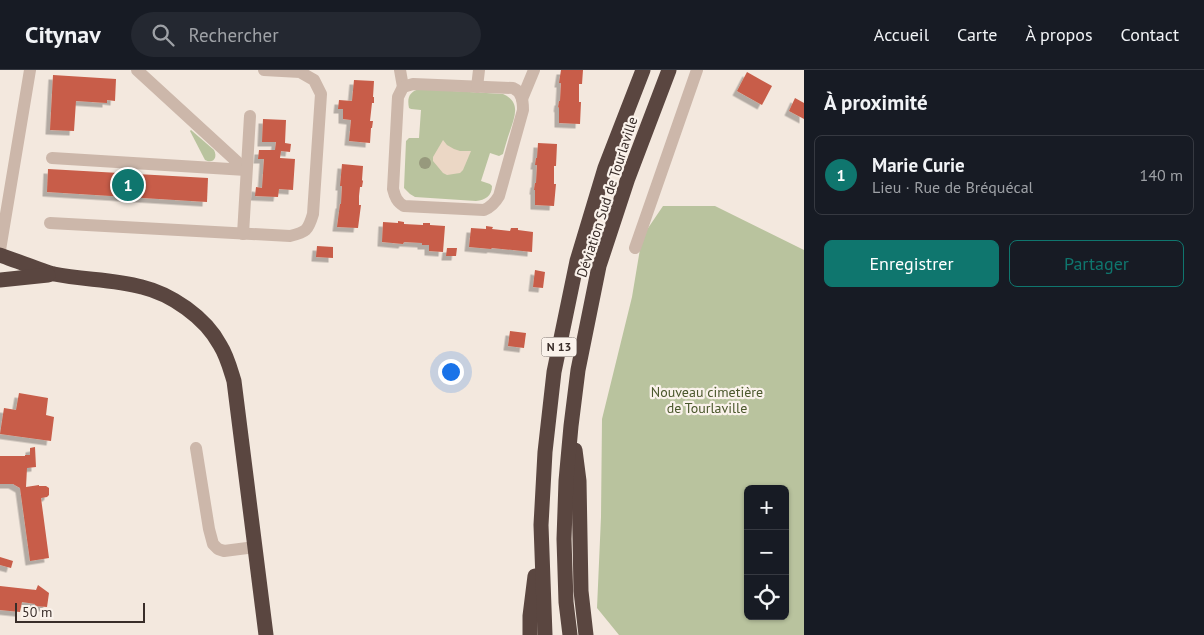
<!DOCTYPE html>
<html lang="fr">
<head>
<meta charset="utf-8">
<style>
  body { margin:0; font-family:"PT Sans",sans-serif; background:#242831; color:#f1f3f6 }
  .controls { position:absolute; right:15px; bottom:15px; display:grid; overflow:hidden; border-radius:8px; box-shadow:0 1px 4px #0004 }
  .controls button { width:45px; height:45px; display:grid; place-items:center; padding:0; border:0; border-bottom:1px solid #363941; background:#171b24; color:#f1f3f6; font:25px sans-serif }
  .scale { position:absolute; left:15px; bottom:12px; width:130px; box-sizing:border-box; padding-left:5px; border:2px solid #392d29; border-top:0; font-size:14px; line-height:18px; white-space:nowrap; color:#392d29; -webkit-text-stroke:4px #faf2eb; paint-order:stroke }
  .you { position:absolute; left:450px; top:301px; width:18px; height:18px; margin:-12px; border:4px solid #fff; border-radius:50%; background:#1a73e8; box-shadow:0 0 0 8px #1a73e833 }
  .badge { display:grid; place-items:center; width:32px; height:32px; border-radius:50%; background:#0f766e; color:#fff; font-size:16px; font-weight:700 }
  .pin { position:absolute; translate:-50% -50%; border:2px solid #fff; box-shadow:0 1px 5px #0006 }
  .list { margin:0; padding:0; list-style:none }
  h2 { display:flex; justify-content:space-between; align-items:center; height:65px; margin:0; padding:0 20px; font-size:21px }
  h2 small { font-size:16px; font-weight:400; color:#9ea1a6 }
  .list li { display:grid; grid-template-columns:32px 1fr auto; gap:15px; align-items:center; box-sizing:border-box; height:80px; margin:0 10px 10px; padding:0 10px; border:1px solid #363941; border-radius:8px }
  .list b { display:block; font-size:19px; white-space:nowrap }
  .list p { margin:0; font-size:16px; white-space:nowrap; color:#9ea1a6 }
  .list em { font-size:16px; font-style:normal; color:#9ea1a6 }
  .actions { display:flex; gap:10px; padding:15px 20px }
  .actions a { flex:1; padding:11px 0; border:1px solid #0f766e; border-radius:8px; text-align:center; font-size:18px; color:#0f766e }
  .actions .main { background:#0f766e; color:#fff }
  .icon { flex:none; width:28px; height:28px; fill:none; stroke:currentColor; stroke-width:2; stroke-linecap:round; stroke-linejoin:round }
  .map { position:relative; flex:none; width:804px; height:565px; overflow:hidden }
  header { display:flex; align-items:center; gap:30px; box-sizing:border-box; height:70px; padding:0 25px; background:#171b24; border-bottom:1px solid #363941 }
  header strong { font-size:24px }
  nav { display:flex; gap:28px; margin-inline-start:auto; font-size:18px }
  .search { width:350px; height:45px; background:#242831; display:flex; align-items:center; gap:12px; box-sizing:border-box; padding:0 18px; border-radius:28px; color:#9ea1a6; font-size:19px }
  main { display:flex }
  aside { flex:1; background:#171b24 }
  .map>svg:first-child { display:block }
</style>
</head>
<body>
<header>
<strong>Citynav</strong>
<div class="search"><svg class="icon" aria-label="search" viewBox="0 0 24 24"><circle cx="10" cy="10" r="6"/><path d="M15 15l6 6"/></svg>Rechercher</div>
<nav><a>Accueil</a><a>Carte</a><a>À propos</a><a>Contact</a></nav>
</header>
<main>
<div class="map">
<svg width="804" height="565" viewBox="0 0 804 565">
  <defs>
    <filter id="shadow"><feDropShadow dx="-4.5" dy="4.5" stdDeviation="0" flood-color="#0004"/></filter>
  </defs>
  <rect width="100%" height="100%" fill="#f3e8de"/>
  <g fill="#b9c39e" fill-rule="evenodd">
    <path d="M419,19l84,5c18,8 12,22 7,37 -3,8 -5,16 -7,23l-4,2 -9,-3 -9,28 9,3 2,2c0,10 -7,14 -16,15l-61,-4 -5,-3 -6,-6 2,-47 3,-3h10l2,-28 -10,-1 -2,-1c-2,-10 0,-16 10,-19z"/>
    <path d="M191,60l23,20c4,8 -1,14 -9,10l-15,-29z"/>
    <path d="M663,136h52l89,44v385h-185l-22,-27 4,-91 1,-98 30,-122 10,-60zM748,419h37v127h-37z"/>
  </g>
  <polygon fill="#ebd7c5" points="443,70 447,75 454,79 460,81 471,81 463,100 460,103 447,105 443,103 433,91 433,87"/>
  <g fill="#c85d48" filter="url(#shadow)">
    <polygon points="561,0 583,0 582,14 579,14 579,32 581,32 580,54 559,53 559,37 558,38 559,31 560,31 561,13 559,13"/>
    <polygon points="747,2 772,16 762,35 737,21"/>
    <polygon points="53,5 116,9 115,31 107,30 107,33 76,31 74,61 50,60"/>
    <polygon points="354,10 374,11 373,27 374,27 374,33 372,33 370,51 373,51 372,58 371,58 370,73 349,71 351,50 343,49 343,39 338,39 339,30 352,31"/>
    <polygon points="795,28 804,33 804,49 789,41"/>
    <polygon points="263,49 286,50 285,73 291,74 290,82 281,81 280,88 295,89 293,120 279,119 278,127 255,126 256,117 262,118 264,89 258,89 259,80 275,80 276,72 262,72"/>
    <polygon points="538,73 557,74 556,96 554,96 554,114 556,114 554,136 535,135 535,120 534,120 535,113 536,113 537,95 535,95 536,88 537,88"/>
    <polygon points="342,94 363,96 362,110 363,111 362,117 360,117 359,126 359,135 361,135 358,158 337,157 340,134 341,134 342,116 340,116"/>
    <polygon points="48,99 208,108 207,132 47,122"/>
    <polygon points="398,151 404,152 404,154 423,155 423,153 430,153 430,155 445,156 443,182 429,181 429,175 422,175 422,173 404,172 403,174 382,172 383,152 398,153"/>
    <polygon points="486,156 493,157 492,159 510,161 511,158 518,158 518,160 533,162 532,182 492,178 491,179 469,177 471,158 486,159"/>
    <polygon points="317,176 333,177 333,188 316,187"/>
    <polygon points="447,178 457,178 456,186 446,186"/>
    <polygon points="535,200 545,202 543,218 533,217"/>
    <polygon points="510,261 526,263 524,278 508,276"/>
    <polygon points="19,323 48,328 46,345 54,347 51,371 0,364 4,338 16,340"/>
    <polygon points="35,377 36,397 27,398 26,417 39,415 39,416 46,416 49,418 49,425 47,427 41,428 49,488 30,491 20,418 13,414 0,414 0,386 25,386 25,385 30,385 30,378"/>
    <polygon points="0,487 13,491 11,498 0,495"/>
    <polygon points="38,515 49,523 47,537 35,536 35,534 22,532 20,542 0,540 0,516 36,520"/>
  </g>
  <g fill="none" stroke-linecap="round" stroke-linejoin="round">
    <g stroke="#ccb7aa" stroke-width="12">
      <polyline points="400,0 403,17"/>
      <path d="M413,14l100,4c9,4 10,13 10,22l-24,86c-4,7 -8,11 -15,14l-80,-4c-7,-4 -9,-9 -11,-17l5,-92 5,-10z"/>
      <polyline points="477,17 479,0"/>
      <polyline points="522,29 534,0"/>
      <polyline points="52,88 246,100 137,0"/>
      <path d="M50,153l240,13c16,-4 18,-5 23,-22l8,-120 -7,-14 -14,-8 -36,-2"/>
      <polyline points="243,164 250,46"/>
      <polyline points="635,178 697,0"/>
      <polyline points="0,180 30,0"/>
      <polyline points="196,378 209,459 213,474 218,479 224,481 255,477"/>
    </g>
    <g stroke="#5a4640" stroke-width="15">
      <path d="M0,185c12,4 24,9 36,13 6,2 12,5 18,6 29,6 59,5 88,13 29,7 63,30 78,58 7,11 10,23 14,36l32,254"/>
      <polyline points="0,210 48,205"/>
      <polyline points="575,380 579,411 581,521 586,565"/>
      <polyline points="530,565 530,546 535,506"/>
      <polyline points="545,565 541,455 545,382 554,302 577,191 605,98 643,0"/>
      <polyline points="570,565 566,532 564,469 566,411 571,356 578,300 599,196 628,108 669,0"/>
    </g>
  </g>
  <circle fill="#97997d" cx="425" cy="93" r="6"/>
  <g text-anchor="middle" stroke-width="4.5" stroke-linejoin="round" paint-order="stroke">
    <rect fill="#faf2eb" stroke="#736863" stroke-width="1" x="541.5" y="267.5" width="35" height="19" rx="4"/>
    <g font-size="12" font-weight="bold" fill="#392d29">
      <text x="559" y="281">N 13</text>
    </g>
    <g font-size="14" fill="#392d29" stroke="#faf2eb">
      <text transform="translate(607 127) rotate(-72)" y="5">Déviation Sud de Tourlaville</text>
    </g>
    <g font-size="14" fill="#4b582d" stroke="#faf2eb">
      <text x="707" y="327">Nouveau cimetière<tspan x="707" dy="16">de Tourlaville</tspan></text>
    </g>
  </g>
</svg>
<div class="controls">
<button>+</button>
<button>−</button>
<button><svg class="icon" aria-label="locate" viewBox="0 0 24 24"><circle cx="12" cy="12" r="6"/><path d="M12 2v4M12 18v4M2 12h4M18 12h4"/></svg></button>
</div>
<div class="scale">50 m</div>
<div class="you"></div>
<div class="pin badge" style="left:128px;top:115px">1</div>
</div>
<aside>
<h2>À proximité<small></small></h2>
<ul class="list">
<li><span class="badge">1</span><div><b>Marie Curie</b><p>Lieu · Rue de Bréquécal</p></div><em>140 m</em></li>
</ul>
<div class="actions"><a class="main">Enregistrer</a><a>Partager</a></div>
</aside>
</main>
</body>
</html>
